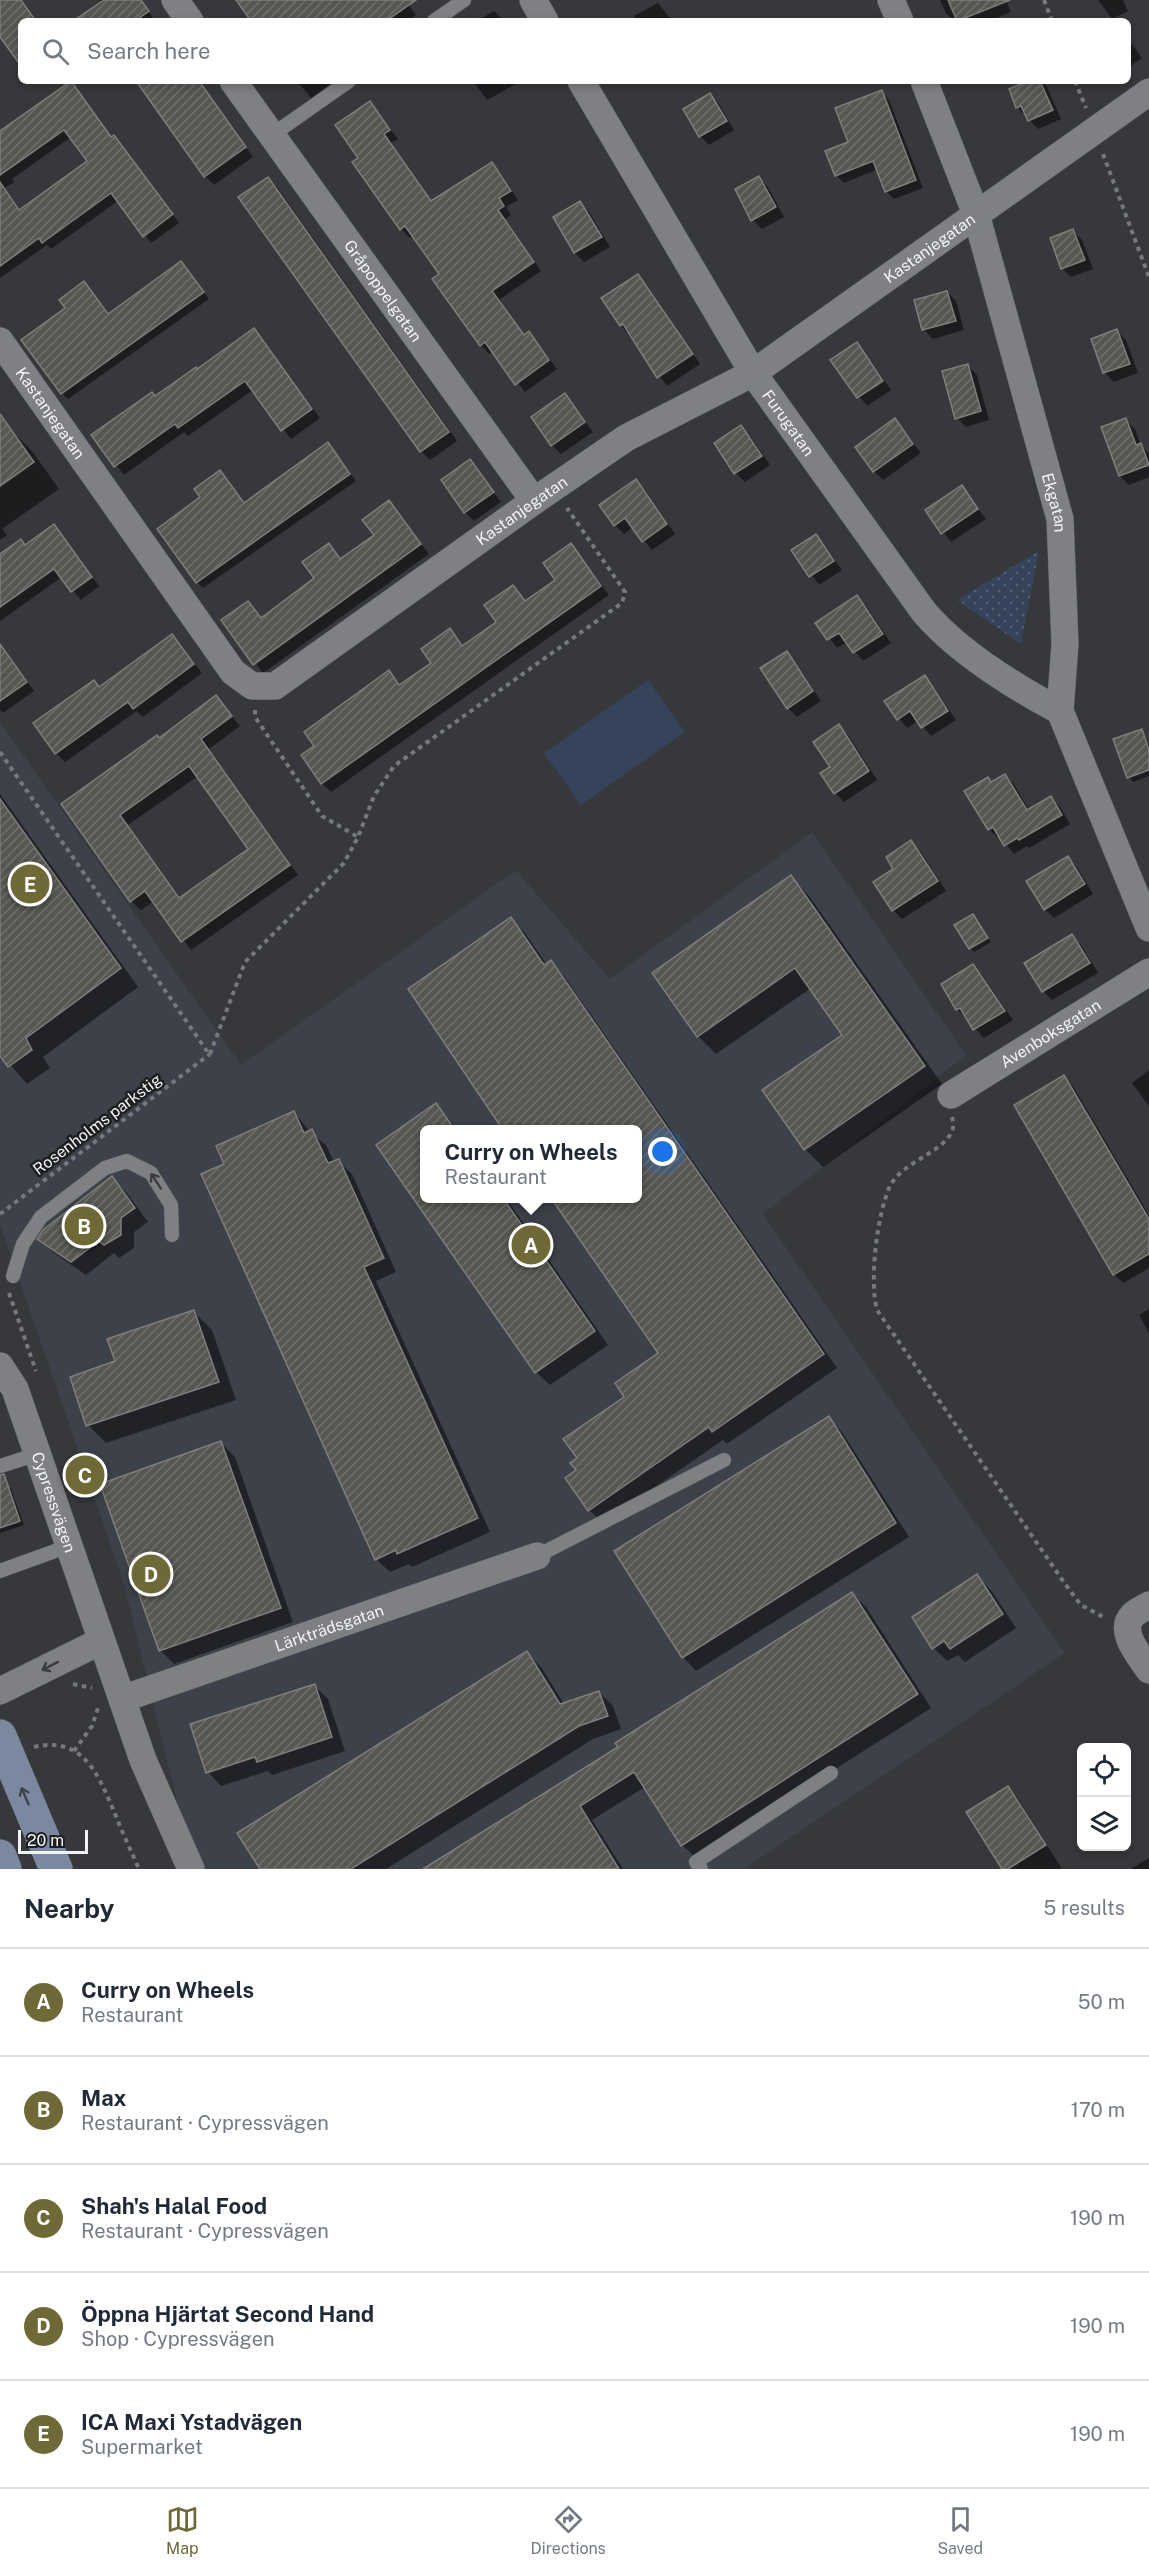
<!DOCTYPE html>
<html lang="en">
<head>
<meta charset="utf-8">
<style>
  body { margin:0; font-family:"Public Sans",sans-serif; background:#f2f2f3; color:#1f2937 }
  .controls { position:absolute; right:18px; bottom:18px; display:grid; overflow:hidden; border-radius:9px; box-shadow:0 3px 9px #0003 }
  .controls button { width:54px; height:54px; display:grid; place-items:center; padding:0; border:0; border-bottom:2px solid #e0e1e3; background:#fff; color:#1f2937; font:30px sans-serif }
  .scale { position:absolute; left:18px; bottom:15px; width:70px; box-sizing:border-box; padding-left:6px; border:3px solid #f1f2f4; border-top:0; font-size:16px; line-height:21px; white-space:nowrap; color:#f1f2f4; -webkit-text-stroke:4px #1e1f21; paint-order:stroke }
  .you { position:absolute; left:663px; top:1152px; width:21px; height:21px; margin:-15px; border:4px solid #fff; border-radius:50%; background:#1a73e8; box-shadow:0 0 0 9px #1a73e833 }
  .badge { display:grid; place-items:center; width:39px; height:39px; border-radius:50%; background:#6f6937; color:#fff; font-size:20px; font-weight:700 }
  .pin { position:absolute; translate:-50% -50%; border:3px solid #fff; box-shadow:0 2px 6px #0006 }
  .popup { position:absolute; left:420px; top:1125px; width:222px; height:78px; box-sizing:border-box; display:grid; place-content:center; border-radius:9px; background:#fff; filter:drop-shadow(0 2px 4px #0005); font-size:20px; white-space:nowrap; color:#747a83 }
  .popup b { font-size:22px; color:#1f2937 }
  .popup::after { content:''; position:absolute; left:50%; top:100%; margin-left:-12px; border:12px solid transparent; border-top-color:#fff }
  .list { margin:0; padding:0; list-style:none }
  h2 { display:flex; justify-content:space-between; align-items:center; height:78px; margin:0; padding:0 24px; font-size:26px }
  h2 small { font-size:20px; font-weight:400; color:#747a83 }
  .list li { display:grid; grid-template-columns:39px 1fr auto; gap:18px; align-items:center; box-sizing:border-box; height:108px; padding:0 24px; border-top:2px solid #e0e1e3 }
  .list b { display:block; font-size:22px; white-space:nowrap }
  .list p { margin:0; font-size:20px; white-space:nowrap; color:#747a83 }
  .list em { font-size:20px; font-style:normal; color:#747a83 }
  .icon { flex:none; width:33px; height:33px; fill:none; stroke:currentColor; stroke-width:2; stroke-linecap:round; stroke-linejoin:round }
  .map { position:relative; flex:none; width:1149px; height:1869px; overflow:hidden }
  .search { position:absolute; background:#fff; box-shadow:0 3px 9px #0003; left:18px; right:18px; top:18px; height:66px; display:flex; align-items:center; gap:15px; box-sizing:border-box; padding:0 21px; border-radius:9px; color:#747a83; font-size:22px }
  .sheet { height:618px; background:#fff }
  nav { display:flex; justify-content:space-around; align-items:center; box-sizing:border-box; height:84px; border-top:2px solid #e0e1e3; background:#fff; font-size:16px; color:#747a83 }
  nav a { display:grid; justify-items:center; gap:3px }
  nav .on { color:#6f6937 }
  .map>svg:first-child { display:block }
</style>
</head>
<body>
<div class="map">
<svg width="1149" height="1869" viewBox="0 0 1149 1869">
  <defs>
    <pattern id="grass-dots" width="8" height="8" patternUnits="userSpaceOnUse" patternTransform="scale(1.5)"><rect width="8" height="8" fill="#36445b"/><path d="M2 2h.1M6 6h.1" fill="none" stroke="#545f73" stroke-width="1.8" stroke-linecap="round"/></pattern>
    <pattern id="building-hatch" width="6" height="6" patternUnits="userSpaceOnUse" patternTransform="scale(1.5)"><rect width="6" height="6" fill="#575652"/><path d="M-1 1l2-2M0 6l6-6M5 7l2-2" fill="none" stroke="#706f6c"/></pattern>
  </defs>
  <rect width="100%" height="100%" fill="#36383b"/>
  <path fill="#3d4149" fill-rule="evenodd" d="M0,722l241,343 275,-195 94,109 202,-147 154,223 -203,159 302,439 -321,216h-550l-71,-288 -123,-357zM424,1130h214v68h-214z"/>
  <polygon fill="url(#grass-dots)" points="1039,551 1021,644 957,600"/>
  <polygon fill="#36445b" points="648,680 685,732 581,805 544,753"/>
  <g fill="#0007" fill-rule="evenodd">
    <polygon points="0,0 22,0 37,21 21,21 21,64 0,35"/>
    <polygon points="99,0 140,0 155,21 95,21 102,3"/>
    <polygon points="361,0 408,0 406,1 416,15 407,21 331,21"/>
    <polygon points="940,0 1006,0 1011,12 990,21 954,21 946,13"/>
    <polygon points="1098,0 1123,0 1128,11 1112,19"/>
    <polygon points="658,3 672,21 637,21 634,16"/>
    <polygon points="494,11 504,21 477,21"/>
    <polygon points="1128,39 1142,58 1128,68"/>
    <polygon points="138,81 198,81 253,157 214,185 205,176"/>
    <polygon points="297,81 335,81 311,98"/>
    <polygon points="473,81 521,81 487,100"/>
    <polygon points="1032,81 1041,81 1047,87 1061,119 1038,129 1017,107"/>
    <path d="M70,83l42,55 2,-1 8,7 57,79 -28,20 -33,-42 -67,48 -4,-4 -47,33v-145zM71,137l19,25 -69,49 -16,-23 9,-6 -2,-3z"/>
    <polygon points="882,92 889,100 923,188 894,199 886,191 878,169 844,183 836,175 850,142"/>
    <polygon points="710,95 719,104 734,130 709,145 700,136"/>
    <polygon points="370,103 398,139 391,143 432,202 492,164 500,172 518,200 506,207 511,215 505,219 541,271 499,300 525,336 529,333 537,342 557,369 525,392 493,351 489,354 481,345 441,274 413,235 410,238 401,229 354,163 361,158"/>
    <polygon points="268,178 277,187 457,441 430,460 421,451 241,197"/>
    <polygon points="759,178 768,187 784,217 762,229 753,220"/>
    <polygon points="580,203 589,212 610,247 584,262 575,253 555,217"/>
    <polygon points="1073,231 1082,240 1093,269 1071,277 1062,268"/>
    <polygon points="187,269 209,299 68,399 62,393 67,308 84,283 109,316"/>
    <polygon points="638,276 647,285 700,364 667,386 621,325"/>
    <polygon points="947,292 956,301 964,330 933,339 924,330 916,301"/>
    <polygon points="254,330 320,418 291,439 253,390 188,436 184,432 124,475 93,435 197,371"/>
    <polygon points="1117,331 1126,340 1138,373 1114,382 1105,373 1093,340"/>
    <polygon points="856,344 865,353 891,390 867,406 832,360"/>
    <polygon points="968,366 977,375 989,420 966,427 957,418"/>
    <polygon points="565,395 593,432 561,454 552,445"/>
    <polygon points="895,420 921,453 883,480 874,471"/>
    <polygon points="1126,420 1135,429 1141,446 1149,453 1149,477 1129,485 1120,476 1103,428"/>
    <polygon points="6,425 32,451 59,489 2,529 7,535 0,540 0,429"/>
    <polygon points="741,427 750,436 770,465 745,482 736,473"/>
    <polygon points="328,444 356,481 203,588 197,582 203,497 220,472 245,504"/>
    <polygon points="470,461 501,502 474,521 465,512"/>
    <polygon points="636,481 645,490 675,534 652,550 633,527 624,534 615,525"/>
    <polygon points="962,487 986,519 951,542 927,511"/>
    <polygon points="389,502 429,554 263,673 223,621 248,603 262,619 316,578 328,545 342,560 376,535"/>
    <polygon points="54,526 99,586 81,600 62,577 0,621 0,556 25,546"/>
    <polygon points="816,535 842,570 819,585 793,550"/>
    <polygon points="571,545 609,595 331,792 322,783 316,747 389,672 401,686 433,663 449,630 464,647 499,622 513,587 526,602 557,581"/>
    <polygon points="857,597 866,606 891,643 863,661 847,642 837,648 818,623"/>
    <polygon points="172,636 202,673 143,717 137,711 65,762 56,753 100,688"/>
    <polygon points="0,643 34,691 3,713 0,710"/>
    <polygon points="786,653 795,662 821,701 797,717 788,708"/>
    <polygon points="924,677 933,686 956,720 931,736 918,721 907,728 886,702"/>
    <path d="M216,697l24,29 -31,23 89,126 -107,75 -37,-49 -13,9 -10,-9 -68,-97 96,-65zM198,776l52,74 -69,49 -53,-74z"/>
    <polygon points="839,726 848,735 877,780 844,802 835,793 832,768"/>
    <polygon points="1141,731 1149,745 1149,776 1133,782 1129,777"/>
    <polygon points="1005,775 1014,784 1029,810 1051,798 1060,807 1070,824 1029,848 1027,846 1014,854 1000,837 998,838 989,829 992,783"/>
    <polygon points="0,794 138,987 43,1057 50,1068 27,1084 0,1053"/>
    <polygon points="911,842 920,851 946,891 902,919 893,910"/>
    <polygon points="1068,858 1077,867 1093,894 1054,918 1045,909"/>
    <polygon points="791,877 809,896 942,1084 823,1167 805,1149 844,1035 811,988 716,1054 698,1036 654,973"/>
    <polygon points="973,916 991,942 974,952 970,948"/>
    <polygon points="511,919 525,933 547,965 551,962 564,976 837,1368 727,1444 723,1440 603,1523 589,1510 578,1470 579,1459 660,1354 638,1198 638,1130"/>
    <polygon points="1072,936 1081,945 1098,973 1052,1000 1043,991"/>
    <polygon points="973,966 982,975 1013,1020 984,1038 957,1009"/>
    <polygon points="1149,1070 1149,1106 1132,1083"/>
    <polygon points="1064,1077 1073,1086 1149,1215 1149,1268 1123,1283 1114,1274"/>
    <polygon points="436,1105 458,1130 424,1130 424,1198 506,1198 608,1345 550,1385 536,1372 378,1145"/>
    <polygon points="294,1112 310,1132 326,1145 334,1162 338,1161 352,1174 396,1272 376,1281 490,1532 412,1567 409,1564 390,1572 376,1559 226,1165"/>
    <polygon points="112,1178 126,1192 148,1222 134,1232 134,1248 119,1258 114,1253 86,1275 53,1252 39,1239"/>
    <polygon points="1149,1309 1149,1333 1139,1315"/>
    <polygon points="194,1312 212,1330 236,1400 106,1443 88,1425 116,1362"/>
    <polygon points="829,1418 842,1432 909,1537 696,1671 683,1657"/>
    <polygon points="221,1443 235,1457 293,1622 174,1664 160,1650"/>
    <polygon points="7,1485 11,1489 24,1525 0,1533 0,1487"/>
    <polygon points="977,1576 991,1590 1016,1628 965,1662 958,1655 947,1661 934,1648"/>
    <polygon points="852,1594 866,1607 931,1708 696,1858 682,1845 645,1787 592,1820 623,1869 426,1869 620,1747"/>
    <polygon points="527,1653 541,1667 564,1704 599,1692 613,1706 621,1729 593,1739 386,1869 261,1869"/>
    <polygon points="314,1685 328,1699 345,1751 272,1775 268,1771 221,1786 208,1772"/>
    <polygon points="1008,1788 1017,1797 1062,1869 1004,1869"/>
    <polygon points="1149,1858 1149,1869 1132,1869 1132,1868"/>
  </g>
  <g fill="url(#building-hatch)" stroke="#7e7e7a" stroke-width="1.5" fill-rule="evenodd">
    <polygon points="0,0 21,0 36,21 21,21 21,66 0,37"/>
    <polygon points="104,0 141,0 149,11 135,21 73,21"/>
    <polygon points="236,0 416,0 386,21 251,21"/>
    <polygon points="948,0 1010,0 957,21"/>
    <polygon points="71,81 111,137 114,135 173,214 143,237 111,193 42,243 39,238 0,266 0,182 19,210 87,161 64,130 0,175 0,131"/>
    <polygon points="136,81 199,81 246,147 204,177"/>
    <polygon points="1028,81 1040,81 1053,110 1028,121 1021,106 1016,108 1009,89"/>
    <polygon points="882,90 916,180 885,192 873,161 835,176 825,151 848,142 835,108"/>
    <polygon points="710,93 727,121 699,137 683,109"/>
    <polygon points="370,101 390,130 384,134 431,201 492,162 511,191 499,198 504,206 498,210 534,262 492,291 524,335 529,331 549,360 515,385 485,342 480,346 432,279 439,274 405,226 400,230 352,162 358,158 335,125"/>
    <polygon points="759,176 776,207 751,221 735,189"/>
    <polygon points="268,177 449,432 420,452 238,197"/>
    <polygon points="580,201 602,237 574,253 553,217"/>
    <polygon points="1073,229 1085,260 1061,269 1050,238"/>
    <polygon points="181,261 204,292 61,394 21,340 65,308 59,300 84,281 108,314"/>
    <polygon points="638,274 693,354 657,378 623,324 620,326 601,298"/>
    <polygon points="947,291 956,321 922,330 914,300"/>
    <polygon points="254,328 312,409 281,431 245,381 178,428 175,424 114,467 91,435 152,392 155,396 196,367 197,369"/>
    <polygon points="1117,329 1130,364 1103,373 1091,339"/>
    <polygon points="857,342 883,381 857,398 830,360"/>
    <polygon points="968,364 981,411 955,419 942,371"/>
    <polygon points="565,393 585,422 551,446 531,417"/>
    <polygon points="0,414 34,462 0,486"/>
    <polygon points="895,418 913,444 873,472 855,447"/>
    <polygon points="1126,418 1136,445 1141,443 1149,465 1119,476 1101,427"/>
    <polygon points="741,425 762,456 734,474 714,443"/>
    <polygon points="328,442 350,474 196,583 157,529 200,497 194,489 220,470 244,503"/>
    <polygon points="470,459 494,492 464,513 441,480"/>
    <polygon points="636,479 667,524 642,542 625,518 614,526 599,505"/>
    <polygon points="962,485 978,509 941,534 925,510"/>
    <polygon points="389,500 421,544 253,665 221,620 248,601 261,618 314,578 302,562 329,543 340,559 374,535 362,520"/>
    <polygon points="54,524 92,577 71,592 54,569 0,607 0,554 21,539 25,545"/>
    <polygon points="816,534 834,561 809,577 791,550"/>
    <polygon points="571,543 601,586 321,784 301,755 314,746 304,732 389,670 399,685 431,663 421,649 450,628 462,646 496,622 484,605 513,585 525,601 555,580 543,563"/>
    <polygon points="857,595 883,634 853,653 839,633 827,640 815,623"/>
    <polygon points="172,634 194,664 133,709 128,702 55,754 33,723 94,680 99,687"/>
    <polygon points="0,644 27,682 0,701"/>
    <polygon points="787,651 813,691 787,709 760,668"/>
    <polygon points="925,675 948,711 921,728 910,711 897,720 884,701"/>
    <path d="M216,695l16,21 -31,23 89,126 -109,77 -36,-51 -15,11 -69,-98 96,-69 2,3zM189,766l59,83 -69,49 -59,-83z"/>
    <polygon points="839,724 869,771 834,794 820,773 830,767 813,742"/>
    <polygon points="1142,729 1149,750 1149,770 1127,778 1113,739"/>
    <polygon points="1005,774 1027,810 1051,796 1062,815 1019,840 1017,838 1004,846 993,827 988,830 964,791 988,777 991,782"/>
    <polygon points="0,799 121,968 26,1038 32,1050 8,1067 0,1056"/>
    <polygon points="911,840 938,881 892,911 873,882 893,869 886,857"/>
    <polygon points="1068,856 1085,884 1044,910 1026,881"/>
    <polygon points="791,875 925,1066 804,1150 762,1090 842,1035 795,968 697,1037 652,973"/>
    <polygon points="973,914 988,938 969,949 954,925"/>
    <polygon points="511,917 544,965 551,960 824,1354 712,1432 709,1427 588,1511 565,1478 576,1470 570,1463 577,1458 563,1439 624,1397 615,1383 658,1353 551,1198 638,1198 638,1130 503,1130 408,989"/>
    <polygon points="1072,934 1090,963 1042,992 1024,963"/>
    <polygon points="973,964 1005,1011 973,1030 960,1008 956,1010 941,984"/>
    <polygon points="1064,1075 1149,1219 1149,1254 1113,1275 1014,1105"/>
    <polygon points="436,1103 455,1130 424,1130 424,1198 503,1198 595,1331 535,1373 376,1145"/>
    <polygon points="294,1111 304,1133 312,1129 328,1163 339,1159 384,1258 364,1267 478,1518 397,1554 396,1550 375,1560 201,1174 224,1164 216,1146"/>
    <polygon points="112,1176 135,1208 121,1218 121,1235 104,1245 99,1241 71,1262 37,1239 43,1230"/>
    <polygon points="194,1310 219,1382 86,1426 70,1377 115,1361 107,1339"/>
    <polygon points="829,1416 896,1523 682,1658 614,1551"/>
    <polygon points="221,1441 281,1608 159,1651 100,1484"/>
    <polygon points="4,1474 20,1521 0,1528 0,1475"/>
    <polygon points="977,1574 1003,1614 950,1649 944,1641 932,1649 912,1617"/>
    <polygon points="852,1592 918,1694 681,1846 634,1772 580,1806 619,1869 423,1869 618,1747 615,1743"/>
    <polygon points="527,1651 560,1704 599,1691 608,1716 579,1726 351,1869 260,1869 237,1833"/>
    <polygon points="315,1684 332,1737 257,1762 255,1757 206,1773 190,1724"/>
    <polygon points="1008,1786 1046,1845 1008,1869 1002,1869 966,1812"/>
  </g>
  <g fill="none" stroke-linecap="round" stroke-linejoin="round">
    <defs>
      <g id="service">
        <polyline points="434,21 464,0"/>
        <polyline points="272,135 349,81"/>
        <polyline points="13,1276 23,1244 41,1217 105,1168 127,1161 151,1173 171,1205 172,1235"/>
        <polyline points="0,1466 38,1454"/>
        <polyline points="537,1556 724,1460"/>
        <polyline points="0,1571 69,1546"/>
        <polyline points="701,1869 696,1862 831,1773"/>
      </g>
      <g id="minor">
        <polyline points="175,0 190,21"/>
        <polyline points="533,0 545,21"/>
        <polyline points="891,0 900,21"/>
        <path id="s1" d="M233,81l301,420"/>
        <path id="s2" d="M581,81l172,292 171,239c35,41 89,74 136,99"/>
        <path id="s3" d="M924,81l52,133 84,305 5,125 -5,67 89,217"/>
        <path id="s4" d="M0,341l233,331 19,14h23l259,-185 92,-63 127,-65 396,-281"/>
        <path id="s5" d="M951,1095l198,-123"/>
        <path id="s6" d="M0,1366l15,23 128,371 48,109"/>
        <path d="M1149,1605c-5,3 -12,6 -16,10 -16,16 7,41 16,55"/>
        <polyline points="0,1691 101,1641"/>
        <path id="s7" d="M122,1699l415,-143"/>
      </g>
      <g id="secondary">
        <polyline points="0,1736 56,1869"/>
        <polyline points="0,1856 5,1869"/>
      </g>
    </defs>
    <use href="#service" stroke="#555659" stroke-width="15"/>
    <use href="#minor" stroke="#555659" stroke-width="28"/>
    <use href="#secondary" stroke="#555659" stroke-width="34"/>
    <g stroke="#76787a" stroke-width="4" stroke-dasharray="4.5 4.5" stroke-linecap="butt">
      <polyline points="1044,0 1052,21"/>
      <polyline points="1075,81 1086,108"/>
      <polyline points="1103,154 1149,277"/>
      <polyline points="255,710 255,717 322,816 358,837"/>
      <polyline points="0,752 209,1054"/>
      <polyline points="210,1054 245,962 344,863 358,837 374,796 394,766 622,603 625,592 567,508"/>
      <path d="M952,1117c1,4 2,10 0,14 -8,21 -50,31 -62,55 -13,28 -21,95 -13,124l188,274 16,21 24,13"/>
      <polyline points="0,1214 210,1054"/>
      <polyline points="9,1293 36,1371"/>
      <polyline points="73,1684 92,1688"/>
      <path d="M34,1747c48,-11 63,25 79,62 8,20 17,40 26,60"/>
      <polyline points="74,1751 92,1726 98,1708"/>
    </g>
    <use href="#service" stroke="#7e8084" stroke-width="14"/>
    <use href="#minor" stroke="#7e8084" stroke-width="27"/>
    <use href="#secondary" stroke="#7a88a0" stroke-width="33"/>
  </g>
  <defs><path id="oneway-shaft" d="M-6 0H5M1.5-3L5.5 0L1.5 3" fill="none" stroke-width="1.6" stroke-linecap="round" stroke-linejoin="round" transform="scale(1.5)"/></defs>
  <g stroke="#3b3c3f">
    <use href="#oneway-shaft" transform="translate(156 1181) rotate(-123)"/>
    <use href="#oneway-shaft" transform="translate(50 1666) rotate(153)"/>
  </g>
  <use stroke="#3e444d" href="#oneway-shaft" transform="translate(25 1796) rotate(-113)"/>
  <g text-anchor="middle" stroke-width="5" stroke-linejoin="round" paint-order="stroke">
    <g font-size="16" fill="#f1f2f4" stroke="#1e1f21">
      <text dy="6" stroke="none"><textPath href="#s4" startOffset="1240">Kastanjegatan</textPath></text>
      <text dy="6" stroke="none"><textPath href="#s1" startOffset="258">Gråpoppelgatan</textPath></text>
      <text dy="6" stroke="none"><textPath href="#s4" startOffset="88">Kastanjegatan</textPath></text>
      <text dy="6" stroke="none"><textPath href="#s2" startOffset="400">Furugatan</textPath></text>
      <text dy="6" stroke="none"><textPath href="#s3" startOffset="442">Ekgatan</textPath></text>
      <text dy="6" stroke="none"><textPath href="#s4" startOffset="754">Kastanjegatan</textPath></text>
      <text dy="6" stroke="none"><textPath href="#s5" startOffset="117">Avenboksgatan</textPath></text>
      <text transform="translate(97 1124) rotate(-37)" y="6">Rosenholms parkstig</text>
      <text dy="6" stroke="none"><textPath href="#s6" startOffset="147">Cypressvägen</textPath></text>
      <text dy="6" stroke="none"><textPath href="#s7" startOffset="219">Lärkträdsgatan</textPath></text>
    </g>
  </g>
</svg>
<div class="controls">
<button><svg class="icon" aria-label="locate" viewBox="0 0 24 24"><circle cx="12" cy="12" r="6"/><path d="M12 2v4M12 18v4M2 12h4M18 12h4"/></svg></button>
<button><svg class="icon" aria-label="layers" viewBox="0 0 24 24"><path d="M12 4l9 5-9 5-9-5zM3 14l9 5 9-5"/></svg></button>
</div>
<div class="scale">20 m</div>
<div class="you"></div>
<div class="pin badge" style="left:531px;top:1245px">A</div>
<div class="popup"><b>Curry on Wheels</b>Restaurant</div>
<div class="pin badge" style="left:84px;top:1226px">B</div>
<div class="pin badge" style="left:85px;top:1475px">C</div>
<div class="pin badge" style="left:151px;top:1574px">D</div>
<div class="pin badge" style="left:30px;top:884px">E</div>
<div class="search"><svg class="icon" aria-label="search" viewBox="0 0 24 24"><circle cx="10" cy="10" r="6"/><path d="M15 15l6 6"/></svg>Search here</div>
</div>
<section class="sheet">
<h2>Nearby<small>5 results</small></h2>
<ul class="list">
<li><span class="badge">A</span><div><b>Curry on Wheels</b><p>Restaurant</p></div><em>50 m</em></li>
<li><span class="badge">B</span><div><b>Max</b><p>Restaurant · Cypressvägen</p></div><em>170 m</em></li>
<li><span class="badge">C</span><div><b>Shah's Halal Food</b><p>Restaurant · Cypressvägen</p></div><em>190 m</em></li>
<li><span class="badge">D</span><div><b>Öppna Hjärtat Second Hand</b><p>Shop · Cypressvägen</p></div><em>190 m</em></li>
<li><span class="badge">E</span><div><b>ICA Maxi Ystadvägen</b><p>Supermarket</p></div><em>190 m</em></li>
</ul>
</section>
<nav>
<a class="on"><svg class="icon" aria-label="map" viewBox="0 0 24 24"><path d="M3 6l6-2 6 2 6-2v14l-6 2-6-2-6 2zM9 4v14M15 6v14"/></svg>Map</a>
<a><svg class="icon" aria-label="directions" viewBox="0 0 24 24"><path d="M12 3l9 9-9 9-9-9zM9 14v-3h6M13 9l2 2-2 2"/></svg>Directions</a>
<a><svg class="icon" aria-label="saved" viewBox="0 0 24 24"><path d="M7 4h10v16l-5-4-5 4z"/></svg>Saved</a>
</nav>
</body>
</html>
